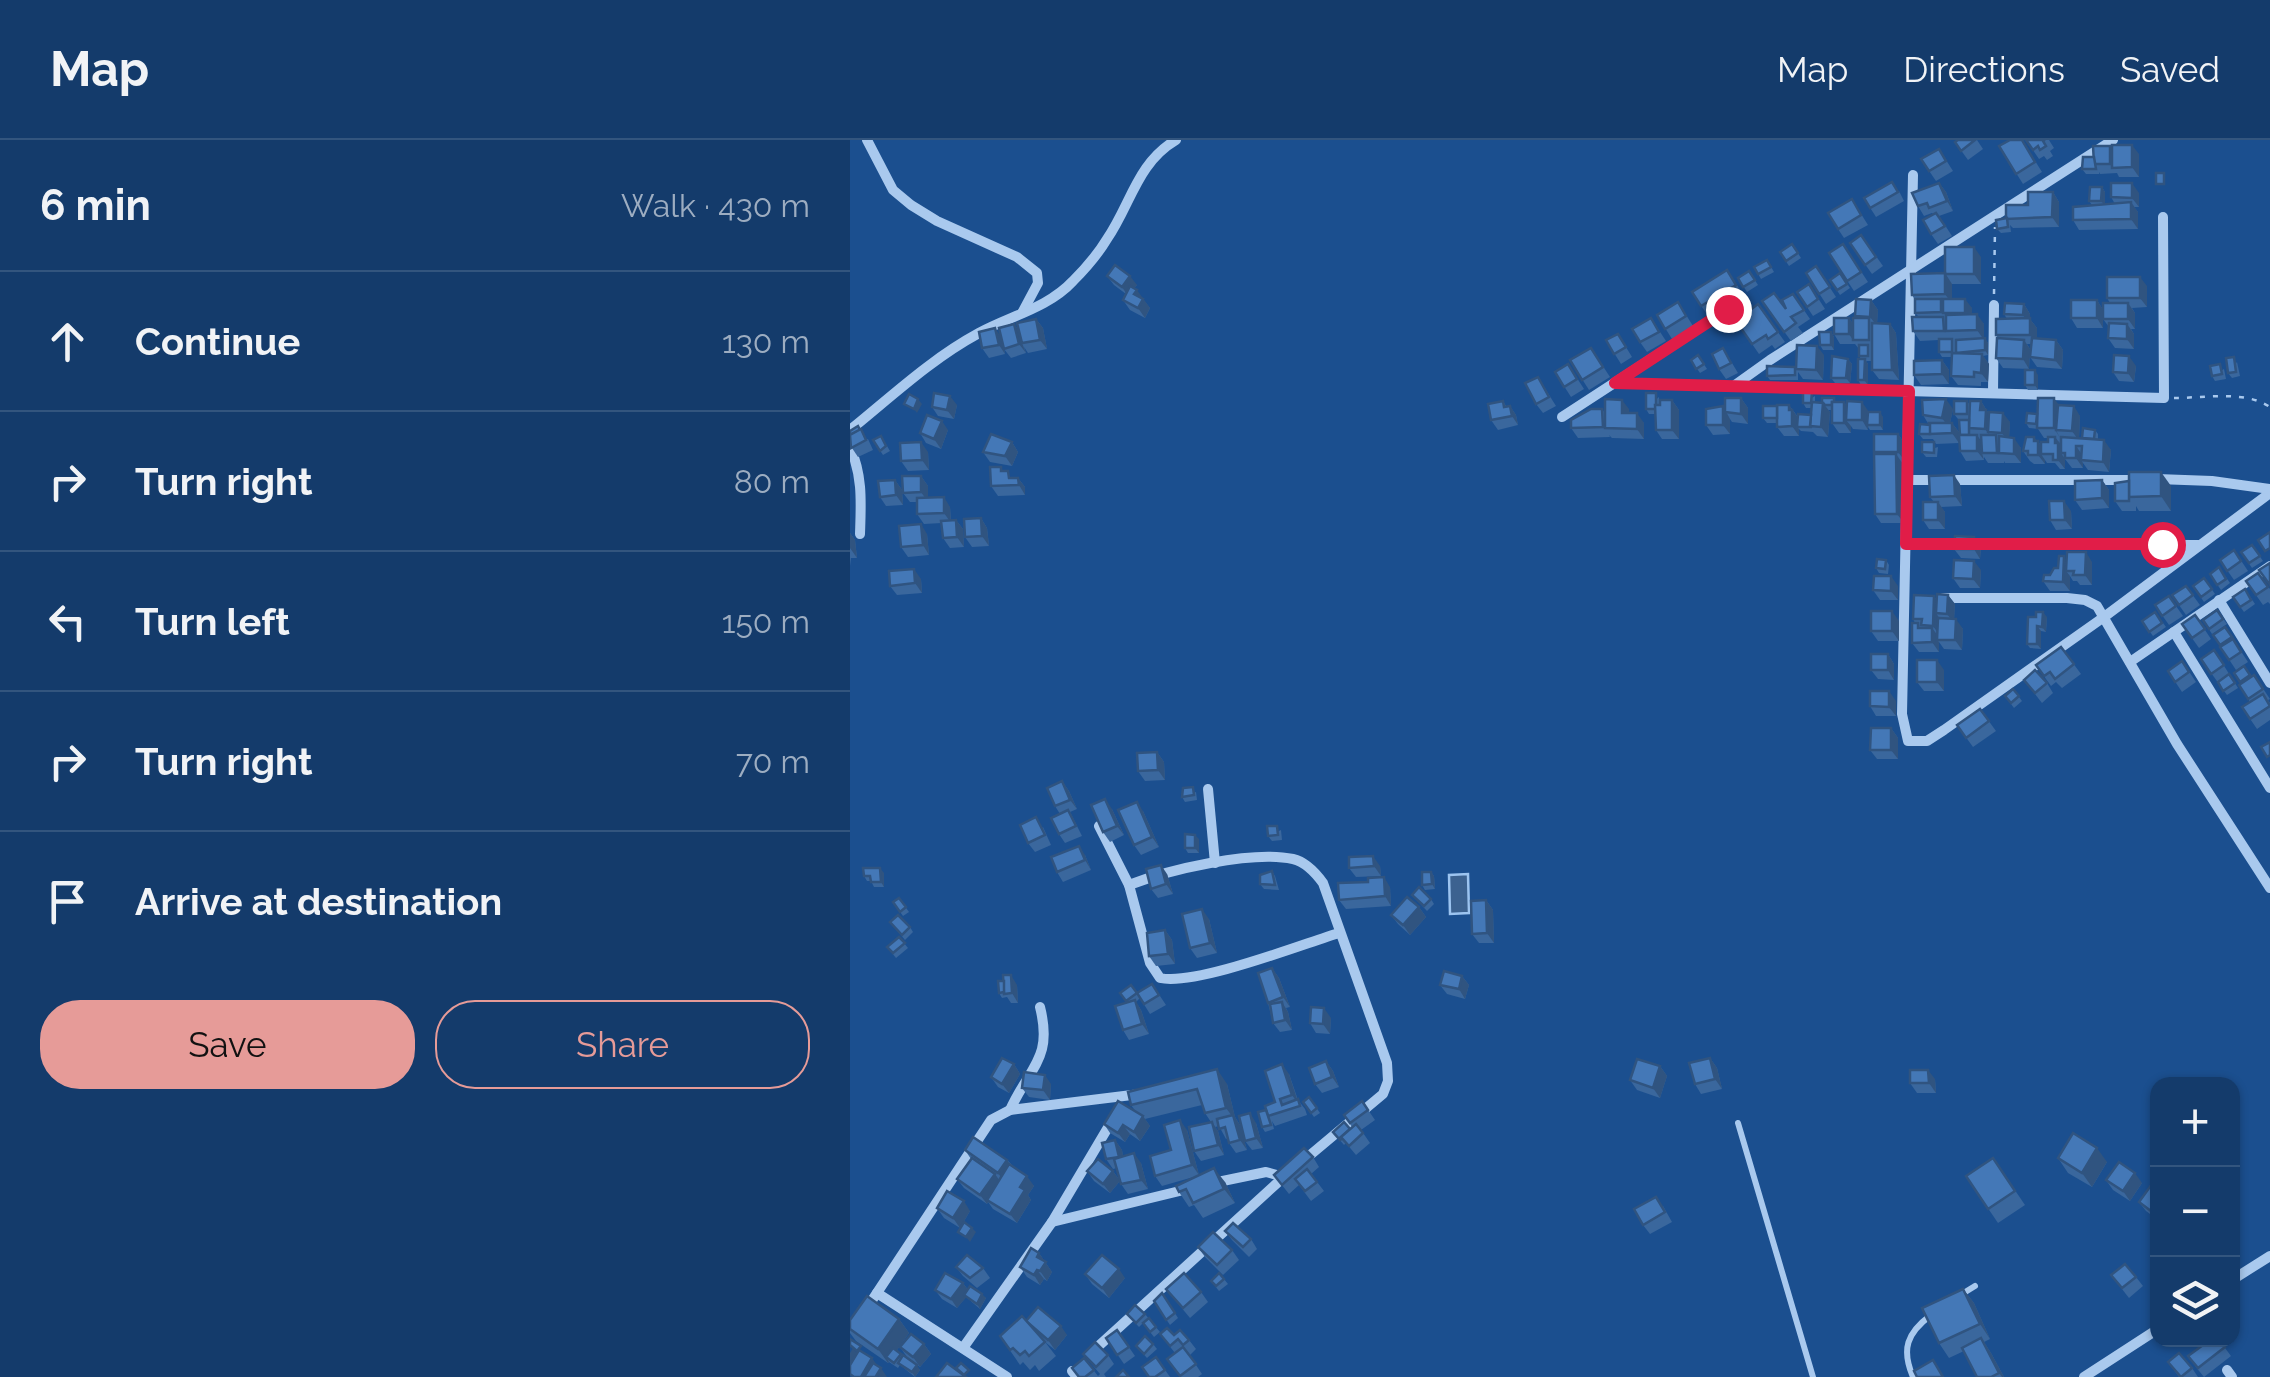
<!DOCTYPE html>
<html lang="en">
<head>
<meta charset="utf-8">
<style>
  body { margin:0; font-family:Raleway,sans-serif; background:#214673; color:#f1f3f6 }
  .controls { position:absolute; right:30px; bottom:30px; display:grid; overflow:hidden; border-radius:20px; box-shadow:0 2px 8px #0004 }
  .controls button { width:90px; height:90px; display:grid; place-items:center; padding:0; border:0; border-bottom:2px solid #33557e; background:#143b6b; color:#f1f3f6; font:50px sans-serif }
  .stop { position:absolute; width:30px; height:30px; margin:-22px; border:8px solid #e11d48; border-radius:50%; background:#fff }
  .stop.end { background:#e11d48; border-color:#fff; box-shadow:0 2px 10px #0008 }
  .list { margin:0; padding:0; list-style:none }
  h2 { display:flex; justify-content:space-between; align-items:center; height:130px; margin:0; padding:0 40px; font-size:42px }
  h2 small { font-size:32px; font-weight:400; color:#9dadc1 }
  .list li { display:grid; grid-template-columns:65px 1fr auto; gap:30px; align-items:center; box-sizing:border-box; height:140px; padding:0 40px; border-top:2px solid #33557e }
  .list b { display:block; font-size:38px; white-space:nowrap }
  .list em { font-size:32px; font-style:normal; color:#9dadc1 }
  .actions { display:flex; gap:20px; padding:30px 40px }
  .actions a { flex:1; padding:22px 0; border:2px solid #e69b98; border-radius:40px; text-align:center; font-size:35px; color:#e69b98 }
  .actions .main { background:#e69b98; color:#111 }
  .icon { flex:none; width:55px; height:55px; fill:none; stroke:currentColor; stroke-width:2; stroke-linecap:round; stroke-linejoin:round }
  .map { position:relative; flex:none; width:1420px; height:1237px; overflow:hidden }
  header { display:flex; align-items:center; gap:60px; box-sizing:border-box; height:140px; padding:0 50px; background:#143b6b; border-bottom:2px solid #33557e }
  header strong { font-size:48px }
  nav { display:flex; gap:55px; margin-inline-start:auto; font-size:35px }
  main { display:flex }
  aside { flex:1; background:#143b6b }
  .map>svg:first-child { display:block }
</style>
</head>
<body>
<header>
<strong>Map</strong>
<nav><a>Map</a><a>Directions</a><a>Saved</a></nav>
</header>
<main>
<aside>
<h2>6 min<small>Walk · 430 m</small></h2>
<ul class="list">
<li><svg class="icon" aria-label="ahead" viewBox="0 0 24 24"><path d="M12 20V5M6 11l6-6 6 6"/></svg><div><b>Continue</b></div><em>130 m</em></li>
<li><svg class="icon" aria-label="right" viewBox="0 0 24 24"><path d="M7 20v-9h11M14 6l5 5-5 5"/></svg><div><b>Turn right</b></div><em>80 m</em></li>
<li><svg class="icon" aria-label="left" viewBox="0 0 24 24"><path d="M17 20v-9H6M10 6l-5 5 5 5"/></svg><div><b>Turn left</b></div><em>150 m</em></li>
<li><svg class="icon" aria-label="right" viewBox="0 0 24 24"><path d="M7 20v-9h11M14 6l5 5-5 5"/></svg><div><b>Turn right</b></div><em>70 m</em></li>
<li><svg class="icon" aria-label="arrive" viewBox="0 0 24 24"><path d="M6 21V4h12l-3 4 3 4H6"/></svg><div><b>Arrive at destination</b></div></li>
</ul>
<div class="actions"><a class="main">Save</a><a>Share</a></div>
</aside>
<div class="map">
<svg width="1420" height="1237" viewBox="0 0 1420 1237">
  <rect width="100%" height="100%" fill="#1b4f8f"/>
  <polygon fill="#3c6290" stroke="#9cc4f0" stroke-width="2.5" points="618,734 619,773 600,774 599,735"/>
  <g fill="none" stroke-linecap="round" stroke-linejoin="round">
    <g stroke="#a9c9ee" stroke-width="2.5" stroke-dasharray="5 8" stroke-linecap="butt">
      <polyline points="1144,154 1145,87"/>
      <path d="M1324,258c30,0 71,-8 96,9"/>
    </g>
    <g stroke="#a9c9ee" stroke-width="6">
      <polyline points="888,983 963,1237"/>
      <polyline points="1112,1154 1125,1146"/>
      <path d="M1063,1237c-12,-28 -6,-44 18,-62"/>
    </g>
    <g stroke="#a9c9ee" stroke-width="10">
      <polyline points="17,0 43,50 61,65 87,81 167,117 187,133 188,143 172,173"/>
      <polyline points="1063,35 1052,574 1058,601 1077,601 1094,590 1254,477 1420,353"/>
      <polyline points="765,243 1314,258 1313,77"/>
      <polyline points="885,245 920,220 1263,0"/>
      <polyline points="1143,253 1144,165"/>
      <polyline points="712,277 878,169"/>
      <path d="M0,290c42,-34 81,-71 129,-97 31,-17 69,-25 94,-52 12,-12 25,-27 34,-42 24,-35 30,-76 69,-99"/>
      <path d="M0,307c13,29 11,56 10,87"/>
      <polyline points="1307,339 1362,341 1420,349"/>
      <polyline points="1057,340 1290,340"/>
      <polyline points="1056,404 1348,405"/>
      <polyline points="1091,458 1217,458 1235,460 1247,466 1327,604 1420,748"/>
      <polyline points="1369,460 1420,543"/>
      <polyline points="1324,492 1420,648"/>
      <polyline points="1280,522 1420,426"/>
      <polyline points="358,649 365,723"/>
      <path d="M249,686l30,59 21,78 10,15c35,8 140,-33 179,-45"/>
      <path d="M279,745c39,-15 123,-35 164,-26 13,3 22,13 30,24l64,180 1,18 -5,13 -80,67"/>
      <path d="M160,970c20,-44 43,-51 30,-103"/>
      <polyline points="363,1043 416,1032 434,1037"/>
      <polyline points="202,1082 342,1048"/>
      <polyline points="1382,1140 1420,1116"/>
      <polyline points="27,1153 157,1237"/>
      <polyline points="17,1168 141,980 160,970 290,954"/>
      <polyline points="113,1208 202,1082 263,979"/>
      <polyline points="242,1212 436,1035"/>
      <polyline points="1377,1230 1382,1237"/>
      <polyline points="222,1231 227,1237"/>
      <polyline points="1234,1237 1308,1189"/>
    </g>
  </g>
  <g fill="#3a679d">
    <polygon points="1108,0 1127,0 1133,9 1118,20 1105,2"/>
    <polygon points="1172,0 1192,32 1173,44 1149,6"/>
    <polygon points="1176,0 1199,0 1204,8 1200,11 1203,16 1197,20 1194,16 1189,19"/>
    <polygon points="1260,6 1262,9 1289,14 1289,37 1269,37 1267,33 1250,34 1249,32 1249,34 1236,34 1232,29 1244,17"/>
    <polygon points="1089,9 1103,31 1086,41 1071,19"/>
    <polygon points="1089,43 1096,52 1103,71 1089,76 1102,96 1088,104 1081,94 1083,74 1082,73 1074,76 1068,66"/>
    <polygon points="1252,47 1255,52 1255,64 1265,64 1261,57 1289,53 1289,67 1284,67 1288,72 1288,89 1229,90 1223,80 1242,65 1239,61"/>
    <polygon points="1049,51 1054,61 1026,77 1014,58"/>
    <polygon points="1203,52 1209,62 1209,87 1163,88 1160,85 1161,92 1151,93 1147,89 1156,79"/>
    <polygon points="1008,69 1018,85 994,98 988,89"/>
    <polygon points="1011,95 1033,126 1022,134 1000,103"/>
    <polygon points="942,104 951,118 939,126 930,112"/>
    <polygon points="993,104 1018,142 1004,151 979,113"/>
    <polygon points="1131,117 1131,144 1102,144 1102,159 1122,168 1122,174 1134,184 1134,198 1138,203 1138,215 1133,216 1139,224 1138,242 1131,242 1131,246 1108,245 1101,236 1102,217 1092,217 1089,212 1089,200 1070,201 1063,191 1069,177 1065,173 1065,160 1062,155 1095,133"/>
    <polygon points="920,125 924,132 911,139 904,127"/>
    <polygon points="966,126 986,157 976,164 956,133"/>
    <polygon points="877,130 893,154 858,176 842,152"/>
    <polygon points="899,131 908,145 897,152 888,138"/>
    <polygon points="990,133 1000,148 990,155 980,140"/>
    <polygon points="257,136 287,145 284,148 300,168 295,178 280,170 273,160 276,154 264,145"/>
    <polygon points="959,144 975,169 963,176 947,152"/>
    <polygon points="1297,146 1297,167 1282,168 1285,173 1285,189 1281,189 1284,194 1284,209 1265,208 1258,198 1259,187 1253,179 1253,188 1227,188 1221,178 1247,160 1253,170 1260,163 1257,158"/>
    <polygon points="943,154 960,179 948,187 953,193 941,201 912,161 936,169"/>
    <polygon points="1021,160 1028,170 1027,183 1040,184 1046,193 1049,240 1029,239 1022,230 1022,221 1016,221 1018,224 1018,245 1011,245 1008,240 1011,219 1009,216 1009,209 1005,204 990,204 984,194 999,178 1003,184 1006,178 1005,176"/>
    <polygon points="828,162 843,186 822,199 807,175"/>
    <polygon points="908,164 935,202 925,209 922,205 909,214 886,181"/>
    <polygon points="1174,164 1180,174 1180,179 1187,188 1187,199 1206,200 1213,210 1212,229 1187,227 1180,217 1181,204 1177,204 1180,209 1179,229 1153,228 1146,218 1148,198 1146,195 1157,179 1154,174"/>
    <polygon points="801,178 816,201 797,212 790,202"/>
    <polygon points="186,179 193,188 197,209 178,213 174,207 176,213 161,218 154,209 155,214 139,218 132,208 151,197 164,184 169,191"/>
    <polygon points="981,192 984,197 984,210 973,210 970,205"/>
    <polygon points="768,194 782,217 771,224 756,200"/>
    <polygon points="741,208 760,237 739,250 720,220"/>
    <polygon points="873,208 888,233 876,239 869,229"/>
    <polygon points="848,215 857,229 850,233 841,220"/>
    <polygon points="974,215 973,240 953,239 948,232 948,240 920,240 917,236 946,229"/>
    <polygon points="998,219 1002,224 1000,243 985,243 981,238"/>
    <polygon points="1092,220 1099,230 1099,244 1071,245 1064,235"/>
    <polygon points="1387,222 1390,236 1382,238 1378,233"/>
    <polygon points="718,224 734,249 721,257 705,232"/>
    <polygon points="1286,226 1284,242 1269,241 1263,232"/>
    <polygon points="1374,229 1376,239 1365,241 1362,236"/>
    <polygon points="1188,235 1188,250 1178,250 1175,245"/>
    <polygon points="688,237 706,266 693,273 686,264"/>
    <polygon points="965,256 965,262 994,262 997,266 1033,277 1033,290 1020,290 1018,287 1018,290 1003,289 1001,286 1001,293 989,293 982,283 982,270 978,270 980,272 978,297 967,296 963,292 951,291 949,289 949,296 934,296 927,287 927,283 917,283 913,278 939,265 948,277 961,275 961,268 956,268 953,263"/>
    <polygon points="809,257 809,265 822,260 829,270 829,299 812,299 806,290 805,274 799,274 796,269"/>
    <polygon points="891,258 898,268 898,284 882,282 880,279 880,294 863,295 856,285 873,266 875,269"/>
    <polygon points="653,261 656,266 660,266 666,275 668,285 648,290 641,280"/>
    <polygon points="1117,261 1120,265 1131,261 1139,274 1160,282 1159,297 1171,308 1171,323 1155,323 1154,321 1154,323 1138,323 1134,317 1134,320 1116,321 1110,311 1120,279 1108,279 1104,274"/>
    <polygon points="107,265 104,279 88,276 82,267"/>
    <polygon points="1209,265 1230,276 1229,298 1232,298 1245,290 1248,294 1248,299 1261,310 1259,332 1238,330 1233,323 1233,328 1222,328 1215,319 1215,329 1210,329 1205,323 1197,323 1195,320 1195,324 1184,324 1180,321 1173,311 1187,301 1191,305 1198,302 1198,298 1194,298 1188,289 1179,288 1176,283"/>
    <polygon points="752,269 755,273 779,269 779,273 794,283 794,299 762,298 759,295 760,297 728,298 721,288"/>
    <polygon points="1103,269 1100,283 1102,283 1109,292 1109,303 1086,304 1083,299 1073,299 1069,294 1079,285 1073,275"/>
    <polygon points="98,290 91,309 76,303 70,293"/>
    <polygon points="1048,294 1055,304 1055,321 1052,321 1053,324 1054,383 1031,383 1025,374 1026,314 1024,312"/>
    <polygon points="31,296 40,311 33,315 23,300"/>
    <polygon points="18,299 23,310 8,317 0,305"/>
    <polygon points="162,302 168,312 162,326 140,322 133,312"/>
    <polygon points="1088,307 1087,317 1076,317 1072,312"/>
    <polygon points="78,312 79,330 58,331 51,321"/>
    <polygon points="71,336 78,346 78,358 100,367 101,380 106,380 113,389 114,407 100,408 93,398 92,383 74,384 67,374 67,362 60,362 53,353"/>
    <polygon points="163,338 168,338 175,347 175,355 148,356 141,346"/>
    <polygon points="45,340 52,350 53,365 36,366 30,357"/>
    <polygon points="1252,340 1259,350 1259,368 1232,370 1225,360"/>
    <polygon points="1110,344 1112,366 1091,367 1095,372 1095,389 1079,389 1073,380 1084,362 1080,357"/>
    <polygon points="1321,346 1321,371 1289,371 1286,366 1286,371 1272,371 1265,361"/>
    <polygon points="1221,371 1222,389 1206,390 1200,380"/>
    <polygon points="131,378 137,388 139,406 122,407 115,397"/>
    <polygon points="0,393 5,400 7,418 1,418 0,426"/>
    <polygon points="77,394 79,415 58,417 51,407"/>
    <polygon points="1402,405 1413,421 1402,428 1391,412"/>
    <polygon points="1131,406 1130,419 1111,418 1104,409"/>
    <polygon points="1327,407 1327,415 1318,415 1318,420 1304,420 1301,416"/>
    <polygon points="1384,410 1398,431 1384,440 1370,420"/>
    <polygon points="1036,420 1039,425 1038,434 1029,433 1026,428"/>
    <polygon points="1217,421 1242,422 1242,445 1230,445 1227,441 1223,441 1220,436 1220,451 1200,451 1193,441"/>
    <polygon points="1369,427 1380,443 1371,450 1360,434"/>
    <polygon points="1131,430 1130,448 1110,448 1103,438"/>
    <polygon points="1408,433 1420,449 1420,464 1418,462 1413,465 1396,441"/>
    <polygon points="1354,438 1365,454 1354,462 1343,446"/>
    <polygon points="71,439 72,453 47,455 40,446"/>
    <polygon points="1048,446 1048,460 1030,460 1023,450"/>
    <polygon points="1336,446 1350,465 1336,475 1322,455"/>
    <polygon points="1395,449 1405,464 1394,472 1383,457"/>
    <polygon points="1098,455 1105,464 1104,479 1113,489 1112,510 1094,509 1089,502 1089,512 1069,512 1062,503 1065,483 1063,479 1084,456 1087,460"/>
    <polygon points="1319,456 1333,476 1319,485 1305,465"/>
    <polygon points="1367,470 1377,484 1362,494 1353,480"/>
    <polygon points="1305,472 1316,487 1303,496 1292,481"/>
    <polygon points="1345,475 1361,499 1349,508 1332,484"/>
    <polygon points="1178,477 1197,477 1196,492 1191,491 1191,509 1180,508 1177,504"/>
    <polygon points="1049,481 1049,501 1028,501 1021,491"/>
    <polygon points="1375,487 1398,522 1386,530 1363,495"/>
    <polygon points="1211,507 1231,534 1212,548 1206,542 1201,546 1186,525"/>
    <polygon points="1364,510 1388,548 1377,555 1351,519"/>
    <polygon points="1038,514 1044,524 1044,540 1028,539 1021,530"/>
    <polygon points="1332,521 1346,542 1332,552 1318,531"/>
    <polygon points="1394,526 1401,537 1404,535 1420,559 1418,560 1420,563 1420,580 1407,589 1392,567 1400,562 1389,545 1391,543 1384,533"/>
    <polygon points="1094,530 1094,551 1074,551 1067,542"/>
    <polygon points="1174,540 1197,543 1203,553 1192,563"/>
    <polygon points="1163,549 1172,561 1164,568 1155,556"/>
    <polygon points="1046,561 1046,576 1026,576 1020,566"/>
    <polygon points="1130,569 1146,591 1123,607 1107,585"/>
    <polygon points="1041,588 1048,598 1048,619 1027,619 1020,610"/>
    <polygon points="307,612 314,622 315,640 295,641 288,631"/>
    <polygon points="212,641 219,651 227,669 220,672 232,696 215,703 209,694 210,674 205,666"/>
    <polygon points="346,652 347,660 335,662 332,657"/>
    <polygon points="262,669 274,695 260,702 253,692"/>
    <polygon points="293,671 309,707 291,715 284,705"/>
    <polygon points="193,687 201,705 185,712 178,703"/>
    <polygon points="431,690 432,700 422,701 418,696"/>
    <polygon points="349,699 349,713 338,713 335,708"/>
    <polygon points="235,715 241,730 213,742 207,732"/>
    <polygon points="530,726 531,736 506,737 499,728"/>
    <polygon points="422,731 425,736 429,750 414,749 410,744"/>
    <polygon points="581,732 584,736 585,749 575,750 572,745"/>
    <polygon points="34,733 34,747 24,747 21,741 17,741 14,736"/>
    <polygon points="317,734 323,754 308,758 301,749"/>
    <polygon points="540,747 541,766 496,769 489,760"/>
    <polygon points="562,755 581,759 584,764 577,771"/>
    <polygon points="49,758 59,772 53,776 43,762"/>
    <polygon points="636,760 643,770 644,803 629,803 622,794"/>
    <polygon points="569,767 576,777 560,795 548,784 541,775"/>
    <polygon points="359,779 367,813 347,818 340,808"/>
    <polygon points="44,787 60,787 63,792 55,800"/>
    <polygon points="315,790 322,800 325,824 306,826 299,816"/>
    <polygon points="49,797 58,808 46,818 37,807"/>
    <polygon points="422,828 429,838 440,867 436,868 438,872 442,890 430,892 423,883 418,863"/>
    <polygon points="612,836 619,845 615,859 597,854 590,845"/>
    <polygon points="302,844 316,865 300,874 290,858 286,862 291,870 299,894 279,900 273,890 277,862 270,853 287,853"/>
    <polygon points="167,845 168,863 161,863 157,857 152,858 149,853"/>
    <polygon points="481,878 480,894 466,893 460,883"/>
    <polygon points="860,918 867,928 872,949 851,954 845,944"/>
    <polygon points="476,921 483,931 489,947 472,953 465,944"/>
    <polygon points="164,924 170,934 159,953 148,947 141,937"/>
    <polygon points="810,926 817,936 810,958 787,950 780,940"/>
    <polygon points="439,934 448,960 455,969 457,975 425,986 422,981 424,989 415,992 412,987 416,970 425,962"/>
    <polygon points="1085,939 1086,953 1067,953 1060,943"/>
    <polygon points="201,944 200,960 179,957 172,948"/>
    <polygon points="377,944 385,977 390,985 397,1010 386,1013 379,1003 378,998 376,999 369,986 365,987 368,991 374,1015 351,1021 344,1011 361,982 355,973 352,965 295,979 300,986 290,1001 280,994 275,1002 260,993 254,984 286,972 281,965 278,952"/>
    <polygon points="459,957 470,973 464,977 453,962"/>
    <polygon points="512,961 525,980 511,990 520,1003 506,1015 496,1003 494,1005 483,992 500,989 502,987 494,975"/>
    <polygon points="406,983 413,1008 402,1010 395,1001"/>
    <polygon points="337,990 349,1035 375,1042 385,1063 353,1078 344,1065 339,1067 329,1052 347,1036 312,1046 305,1036 321,1010"/>
    <polygon points="265,1000 272,1010 273,1016 291,1023 298,1049 278,1054 271,1044 267,1028 263,1029 256,1019"/>
    <polygon points="115,1010 157,1020 184,1046 178,1055 181,1060 167,1083 143,1069 138,1062 137,1064 114,1048 107,1039 121,1019"/>
    <polygon points="463,1017 469,1027 461,1034 474,1051 461,1061 449,1045 439,1054 424,1035"/>
    <polygon points="1143,1018 1175,1065 1148,1083 1116,1036"/>
    <polygon points="1208,1018 1257,1022 1242,1047 1218,1033"/>
    <polygon points="237,1031 263,1031 270,1041 260,1053 244,1041"/>
    <polygon points="1256,1040 1292,1043 1280,1061 1263,1050"/>
    <polygon points="1308,1049 1308,1080 1296,1071 1289,1062"/>
    <polygon points="813,1066 822,1082 800,1094 793,1085"/>
    <polygon points="87,1068 120,1071 110,1088 94,1078"/>
    <polygon points="375,1091 401,1099 407,1109 399,1117 382,1100"/>
    <polygon points="348,1107 382,1110 389,1120 373,1135 355,1117"/>
    <polygon points="189,1113 202,1132 197,1141 194,1139 190,1145 177,1137 170,1127"/>
    <polygon points="106,1127 133,1128 140,1138 127,1148 113,1136"/>
    <polygon points="369,1133 378,1144 369,1151 361,1141"/>
    <polygon points="235,1134 275,1138 259,1158 242,1144"/>
    <polygon points="1261,1135 1286,1137 1293,1146 1279,1158"/>
    <polygon points="113,1143 118,1150 136,1158 130,1169 116,1157 107,1168 92,1159 85,1150"/>
    <polygon points="316,1149 351,1152 358,1162 340,1178"/>
    <polygon points="1113,1149 1124,1163 1140,1199 1134,1202 1141,1213 1154,1237 1127,1237 1114,1211 1099,1218 1089,1203"/>
    <polygon points="312,1153 328,1178 320,1185 304,1161"/>
    <polygon points="277,1174 295,1174 310,1192 304,1197 293,1183 289,1187"/>
    <polygon points="49,1179 59,1193 47,1210 70,1230 65,1237 50,1225 48,1228 39,1222 38,1223 6,1201 0,1193 0,1180"/>
    <polygon points="176,1181 217,1195 205,1210 195,1202 206,1216 189,1231 185,1225 180,1230 173,1222 170,1225 150,1196"/>
    <polygon points="267,1190 285,1216 274,1224 256,1198"/>
    <polygon points="310,1194 324,1195 339,1200 346,1209 340,1215 336,1210 352,1234 348,1237 330,1237 317,1219 325,1213"/>
    <polygon points="1369,1200 1381,1216 1354,1237 1345,1226"/>
    <polygon points="74,1204 81,1214 70,1227 57,1217 50,1207"/>
    <polygon points="303,1204 307,1209 297,1218 286,1206"/>
    <polygon points="233,1214 258,1215 264,1224 254,1234 256,1237 228,1237 222,1228 234,1218 248,1236 250,1234"/>
    <polygon points="306,1217 320,1237 299,1237"/>
    <polygon points="1318,1222 1342,1228 1348,1237 1329,1237"/>
  </g>
  <g fill="#305480">
    <polygon points="1282,5 1289,14 1289,37 1282,27"/>
    <polygon points="1089,43 1096,52 1103,71 1097,61"/>
    <polygon points="1282,43 1289,53 1289,67 1282,58"/>
    <polygon points="1252,47 1255,52 1255,66 1251,61"/>
    <polygon points="1203,52 1209,62 1209,87 1202,77"/>
    <polygon points="1281,62 1288,72 1288,89 1281,79"/>
    <polygon points="1124,107 1131,117 1131,144 1124,134"/>
    <polygon points="1095,133 1102,144 1102,164 1095,154"/>
    <polygon points="280,136 287,145 278,156 272,147"/>
    <polygon points="1290,137 1297,146 1297,167 1290,158"/>
    <polygon points="287,150 300,168 295,178 288,168 284,154"/>
    <polygon points="1115,159 1122,168 1122,182 1115,173"/>
    <polygon points="1021,160 1028,170 1027,186 1020,177"/>
    <polygon points="1247,160 1253,170 1253,188 1247,178"/>
    <polygon points="1278,163 1285,173 1285,189 1278,179"/>
    <polygon points="1174,164 1180,174 1180,179 1187,188 1187,204 1180,195 1180,185 1173,175"/>
    <polygon points="1127,174 1134,184 1134,200 1127,190"/>
    <polygon points="999,178 1005,187 1003,200 999,194"/>
    <polygon points="186,179 193,188 197,209 190,200"/>
    <polygon points="164,184 171,194 172,203 176,213 169,204"/>
    <polygon points="1040,184 1046,193 1049,240 1042,230"/>
    <polygon points="1277,184 1284,194 1284,209 1277,199"/>
    <polygon points="145,188 152,198 155,214 149,205"/>
    <polygon points="981,192 984,197 984,210 981,205"/>
    <polygon points="1135,198 1138,203 1138,215 1135,210"/>
    <polygon points="1174,200 1180,209 1179,229 1173,219"/>
    <polygon points="1206,200 1213,210 1212,229 1205,220"/>
    <polygon points="967,206 974,215 973,240 966,230"/>
    <polygon points="1132,214 1139,224 1138,242 1131,233"/>
    <polygon points="1279,216 1286,226 1284,242 1278,233"/>
    <polygon points="998,219 1002,224 1000,243 996,238"/>
    <polygon points="1015,219 1018,224 1018,245 1014,240"/>
    <polygon points="1092,220 1099,230 1099,244 1092,234"/>
    <polygon points="1185,230 1188,235 1188,250 1185,245"/>
    <polygon points="100,256 107,265 104,279 97,270"/>
    <polygon points="891,258 898,268 898,284 891,274"/>
    <polygon points="1204,258 1211,268 1206,290 1210,298 1204,288"/>
    <polygon points="68,259 72,264 67,273 64,269"/>
    <polygon points="1096,259 1103,269 1099,288 1092,278"/>
    <polygon points="772,260 779,269 779,282 772,273"/>
    <polygon points="822,260 829,270 829,299 822,290"/>
    <polygon points="1131,261 1142,279 1138,292 1142,298 1135,289 1130,270"/>
    <polygon points="994,262 1001,271 996,280 1001,286 1001,293 994,283"/>
    <polygon points="1012,262 1019,272 1018,290 1012,280"/>
    <polygon points="973,263 980,272 978,297 971,287"/>
    <polygon points="939,265 949,279 947,287 949,289 949,296 942,286"/>
    <polygon points="660,266 666,275 668,285 662,276"/>
    <polygon points="873,266 880,279 880,294 873,285"/>
    <polygon points="1224,266 1230,276 1229,301 1222,291"/>
    <polygon points="1030,272 1033,277 1033,290 1030,285"/>
    <polygon points="787,273 794,283 794,299 787,289"/>
    <polygon points="1153,273 1160,282 1159,303 1152,293"/>
    <polygon points="92,281 98,290 91,309 84,299"/>
    <polygon points="1102,283 1109,292 1109,303 1102,293"/>
    <polygon points="1048,294 1055,304 1055,321 1048,312"/>
    <polygon points="1127,295 1134,305 1132,313 1134,320 1127,311"/>
    <polygon points="1184,297 1195,311 1191,314 1195,320 1195,324 1188,315"/>
    <polygon points="1205,297 1212,306 1211,313 1215,319 1215,329 1208,320"/>
    <polygon points="1164,298 1171,308 1171,323 1164,314"/>
    <polygon points="1254,300 1261,310 1259,332 1253,322"/>
    <polygon points="71,302 78,312 79,330 72,320"/>
    <polygon points="162,302 168,312 162,326 155,316"/>
    <polygon points="1226,306 1233,316 1231,320 1233,323 1233,328 1226,318"/>
    <polygon points="1046,314 1053,324 1054,383 1047,374"/>
    <polygon points="1311,332 1321,346 1321,371 1311,356"/>
    <polygon points="1104,335 1110,344 1112,366 1105,356"/>
    <polygon points="71,336 78,346 78,362 71,352"/>
    <polygon points="168,338 175,347 175,355 169,345"/>
    <polygon points="45,340 52,350 53,365 46,355"/>
    <polygon points="1252,340 1259,350 1259,368 1252,358"/>
    <polygon points="94,357 100,367 101,383 94,373"/>
    <polygon points="1214,361 1221,371 1222,389 1215,380"/>
    <polygon points="1088,362 1095,372 1095,389 1088,380"/>
    <polygon points="131,378 137,388 139,406 132,396"/>
    <polygon points="106,380 113,389 114,407 107,397"/>
    <polygon points="71,384 77,394 79,415 73,405"/>
    <polygon points="0,393 5,400 7,418 0,408"/>
    <polygon points="1124,397 1131,406 1130,419 1124,409"/>
    <polygon points="1236,412 1242,422 1242,445 1235,435"/>
    <polygon points="1214,416 1220,426 1216,431 1220,436 1220,451 1213,442"/>
    <polygon points="1124,421 1131,430 1130,448 1123,439"/>
    <polygon points="64,429 71,439 72,453 65,443"/>
    <polygon points="1041,436 1048,446 1048,460 1041,451"/>
    <polygon points="1098,455 1105,464 1104,483 1097,474"/>
    <polygon points="1084,456 1091,466 1086,473 1090,479 1090,496 1083,486"/>
    <polygon points="1042,471 1049,481 1049,501 1042,491"/>
    <polygon points="1193,472 1197,477 1196,492 1192,487"/>
    <polygon points="1106,479 1113,489 1112,510 1105,500"/>
    <polygon points="1187,486 1191,491 1191,509 1187,504"/>
    <polygon points="1082,488 1089,497 1087,500 1089,502 1089,512 1082,502"/>
    <polygon points="1038,514 1044,524 1044,540 1038,530"/>
    <polygon points="1087,520 1094,530 1094,551 1087,542"/>
    <polygon points="1039,551 1046,561 1046,576 1039,567"/>
    <polygon points="1041,588 1048,598 1048,619 1041,610"/>
    <polygon points="307,612 314,622 315,640 308,630"/>
    <polygon points="212,641 219,651 227,669 220,660"/>
    <polygon points="255,659 262,669 274,695 267,686"/>
    <polygon points="287,662 293,671 309,707 302,697"/>
    <polygon points="345,695 349,699 349,713 345,708"/>
    <polygon points="229,706 235,715 241,730 235,720"/>
    <polygon points="523,716 530,726 531,736 524,726"/>
    <polygon points="311,725 317,734 323,754 316,744"/>
    <polygon points="30,728 34,733 34,747 31,742"/>
    <polygon points="581,732 584,736 585,749 582,744"/>
    <polygon points="534,737 540,747 541,766 535,756"/>
    <polygon points="636,760 643,770 644,803 637,793"/>
    <polygon points="569,767 576,777 560,795 553,785"/>
    <polygon points="352,769 359,779 367,813 360,803"/>
    <polygon points="315,790 322,800 325,824 318,814"/>
    <polygon points="422,828 429,838 440,867 433,857"/>
    <polygon points="161,835 167,845 168,863 162,853"/>
    <polygon points="612,836 619,845 615,859 609,849"/>
    <polygon points="285,860 291,870 299,894 292,884"/>
    <polygon points="432,862 438,872 442,890 435,880"/>
    <polygon points="474,868 481,878 480,894 473,884"/>
    <polygon points="860,918 867,928 872,949 865,939"/>
    <polygon points="476,921 483,931 489,947 482,937"/>
    <polygon points="164,924 170,934 159,953 152,944"/>
    <polygon points="432,924 439,934 449,965 442,955"/>
    <polygon points="810,926 817,936 810,958 803,948"/>
    <polygon points="367,929 377,944 385,977 390,985 397,1010 390,1000 385,980 376,968"/>
    <polygon points="1078,930 1085,939 1086,953 1079,943"/>
    <polygon points="195,935 201,944 200,960 193,950"/>
    <polygon points="400,973 406,983 413,1008 406,998"/>
    <polygon points="293,976 300,986 290,1001 284,992"/>
    <polygon points="330,980 337,990 349,1035 342,1025"/>
    <polygon points="362,982 368,991 374,1015 368,1005"/>
    <polygon points="273,985 280,994 275,1002 268,993"/>
    <polygon points="265,1000 272,1010 275,1026 269,1017"/>
    <polygon points="1247,1008 1257,1022 1242,1047 1232,1033"/>
    <polygon points="284,1013 291,1023 298,1049 291,1040"/>
    <polygon points="157,1020 164,1030 155,1043 148,1033"/>
    <polygon points="364,1028 375,1042 385,1063 374,1049"/>
    <polygon points="263,1031 270,1041 260,1053 253,1044"/>
    <polygon points="1285,1033 1292,1043 1280,1061 1273,1051"/>
    <polygon points="145,1034 152,1044 137,1060 138,1062 137,1064 130,1055"/>
    <polygon points="177,1036 184,1046 178,1055 181,1060 167,1083 160,1074 170,1047"/>
    <polygon points="114,1061 120,1071 110,1088 103,1078"/>
    <polygon points="1308,1062 1308,1079 1301,1071"/>
    <polygon points="122,1088 126,1092 120,1102 116,1097"/>
    <polygon points="189,1113 202,1132 197,1141 190,1131 187,1117"/>
    <polygon points="269,1129 275,1138 259,1158 252,1148"/>
    <polygon points="187,1130 194,1139 190,1145 184,1135"/>
    <polygon points="113,1143 120,1153 107,1168 101,1159"/>
    <polygon points="1113,1149 1124,1163 1140,1199 1130,1184"/>
    <polygon points="132,1154 136,1158 130,1169 127,1164"/>
    <polygon points="49,1179 59,1193 40,1220 36,1217 39,1222 38,1223 28,1209"/>
    <polygon points="211,1186 217,1195 205,1210 198,1200"/>
    <polygon points="1131,1198 1141,1213 1154,1237 1152,1237 1149,1233"/>
    <polygon points="74,1204 81,1214 70,1227 63,1217"/>
    <polygon points="3,1208 10,1217 0,1234 0,1213"/>
    <polygon points="22,1218 29,1228 23,1237 11,1237"/>
    <polygon points="67,1225 70,1230 65,1237 62,1232"/>
    <polygon points="31,1228 37,1237 26,1237"/>
  </g>
  <g fill="#4478b7" stroke="#305480" stroke-width="2.5">
    <polygon points="1108,0 1125,0 1111,11 1105,2"/>
    <polygon points="1160,0 1172,0 1185,22 1166,34 1149,6"/>
    <polygon points="1176,0 1195,0 1193,1 1196,6 1190,10 1188,6 1183,10"/>
    <polygon points="1262,5 1282,5 1282,27 1262,28"/>
    <polygon points="1243,6 1260,6 1260,24 1244,24"/>
    <polygon points="1089,9 1096,21 1079,31 1071,19"/>
    <polygon points="1233,17 1244,17 1246,29 1232,29"/>
    <rect x="1306" y="33" width="8" height="11"/>
    <polygon points="1042,42 1048,52 1020,68 1014,58"/>
    <polygon points="1089,43 1097,61 1079,68 1077,63 1068,66 1062,53"/>
    <polygon points="1261,43 1282,43 1282,58 1261,57"/>
    <polygon points="1240,47 1252,47 1251,61 1239,61"/>
    <polygon points="1178,52 1203,52 1202,77 1156,79 1156,65 1178,65"/>
    <polygon points="1002,59 1011,75 988,89 978,73"/>
    <polygon points="1281,62 1281,79 1223,80 1223,67"/>
    <polygon points="1086,73 1095,86 1081,94 1073,80"/>
    <polygon points="1157,78 1158,87 1147,89 1146,80"/>
    <polygon points="1011,95 1026,117 1015,125 1000,103"/>
    <polygon points="942,104 948,113 936,121 930,112"/>
    <polygon points="993,104 1011,132 997,141 979,113"/>
    <rect x="1095" y="107" width="29" height="27"/>
    <polygon points="917,120 921,127 908,134 904,127"/>
    <polygon points="265,125 280,136 272,147 257,136"/>
    <polygon points="966,126 980,147 969,154 956,133"/>
    <polygon points="877,130 886,145 851,166 842,152"/>
    <polygon points="899,131 905,140 893,147 888,138"/>
    <polygon points="990,133 997,144 987,150 980,140"/>
    <polygon points="1095,133 1095,154 1062,155 1061,134"/>
    <rect x="1257" y="137" width="33" height="21"/>
    <polygon points="959,144 968,159 957,167 947,152"/>
    <polygon points="280,146 287,150 284,154 293,159 288,168 273,160"/>
    <polygon points="924,153 936,169 932,160 943,154 954,170 941,177 946,183 934,192 912,161"/>
    <polygon points="1006,159 1021,160 1020,177 1005,176"/>
    <polygon points="1065,159 1091,159 1091,172 1065,173"/>
    <rect x="1093" y="159" width="22" height="14"/>
    <rect x="1221" y="160" width="26" height="18"/>
    <polygon points="828,162 836,176 815,189 807,175"/>
    <polygon points="1155,163 1174,164 1173,175 1154,174"/>
    <rect x="1253" y="163" width="25" height="16"/>
    <polygon points="908,164 928,192 918,199 916,195 902,204 886,181"/>
    <polygon points="1127,174 1127,190 1096,191 1096,175"/>
    <polygon points="1062,177 1093,177 1094,191 1063,191"/>
    <polygon points="801,178 809,192 790,202 782,189"/>
    <rect x="984" y="178" width="15" height="16"/>
    <rect x="1003" y="178" width="16" height="22"/>
    <polygon points="1180,178 1180,195 1146,195 1146,179"/>
    <polygon points="186,179 190,200 172,203 167,183"/>
    <polygon points="1022,183 1040,184 1042,230 1022,230"/>
    <polygon points="1259,183 1277,184 1277,199 1258,198"/>
    <polygon points="164,184 169,204 154,209 149,188"/>
    <polygon points="145,188 149,205 132,208 129,192"/>
    <polygon points="969,192 981,192 981,205 970,205"/>
    <polygon points="768,194 776,207 764,214 756,200"/>
    <polygon points="1135,198 1135,210 1106,213 1106,200"/>
    <polygon points="1147,198 1174,200 1173,219 1146,218"/>
    <polygon points="1182,198 1206,200 1205,220 1180,217"/>
    <rect x="1089" y="199" width="13" height="13"/>
    <polygon points="947,205 967,206 966,230 946,229"/>
    <rect x="1009" y="205" width="9" height="11"/>
    <polygon points="741,208 753,227 732,240 720,220"/>
    <polygon points="873,208 881,223 869,229 862,214"/>
    <polygon points="1102,213 1132,214 1131,233 1124,232 1124,237 1101,236"/>
    <polygon points="848,215 854,224 846,229 841,220"/>
    <polygon points="1264,215 1279,216 1278,233 1263,232"/>
    <polygon points="982,216 998,219 996,238 981,238"/>
    <polygon points="1384,217 1386,232 1378,233 1376,218"/>
    <polygon points="1008,219 1015,219 1014,240 1008,240"/>
    <polygon points="1092,220 1092,234 1064,235 1064,221"/>
    <polygon points="718,224 727,239 714,247 705,232"/>
    <polygon points="1370,224 1372,234 1362,236 1360,226"/>
    <polygon points="917,226 945,227 945,235 917,236"/>
    <rect x="1175" y="230" width="10" height="15"/>
    <polygon points="688,237 699,257 686,264 675,243"/>
    <polygon points="953,251 962,252 961,263 953,263"/>
    <polygon points="84,253 100,256 97,270 82,267"/>
    <rect x="796" y="253" width="10" height="16"/>
    <polygon points="59,254 68,259 64,269 54,264"/>
    <polygon points="875,258 891,258 891,274 875,272"/>
    <polygon points="972,258 984,258 984,262 982,262 982,265 975,265 973,263 972,265"/>
    <polygon points="1188,258 1204,258 1204,288 1187,288"/>
    <polygon points="755,259 772,260 772,273 787,273 787,289 755,288"/>
    <polygon points="1096,259 1092,278 1073,275 1072,260"/>
    <polygon points="810,260 822,260 822,290 806,290 805,265 810,265"/>
    <polygon points="653,261 654,267 660,266 662,276 641,280 638,264"/>
    <polygon points="997,261 1012,262 1012,280 996,280"/>
    <rect x="1104" y="261" width="13" height="13"/>
    <polygon points="1120,261 1131,261 1130,270 1136,270 1135,289 1119,288"/>
    <polygon points="962,262 973,263 971,287 960,286"/>
    <rect x="982" y="262" width="12" height="21"/>
    <polygon points="927,265 939,265 939,270 942,270 942,286 927,287"/>
    <polygon points="1208,265 1224,266 1222,291 1206,290"/>
    <polygon points="873,266 873,285 856,285 856,269"/>
    <rect x="913" y="266" width="14" height="12"/>
    <polygon points="741,269 752,269 753,287 721,288 721,280"/>
    <polygon points="1018,272 1030,272 1030,285 1017,285"/>
    <polygon points="1139,272 1153,273 1152,293 1138,292"/>
    <polygon points="1177,273 1187,274 1186,284 1176,283"/>
    <polygon points="948,274 961,275 960,286 962,287 947,287"/>
    <polygon points="77,275 92,281 84,299 70,293"/>
    <polygon points="1109,280 1119,280 1119,295 1110,295"/>
    <polygon points="1079,283 1102,283 1102,293 1080,294"/>
    <polygon points="1070,284 1080,285 1080,294 1069,294"/>
    <polygon points="8,286 10,290 0,295 0,291"/>
    <polygon points="1233,288 1245,290 1244,299 1232,298"/>
    <polygon points="11,289 16,300 1,308 0,295"/>
    <polygon points="141,294 162,302 155,316 133,312"/>
    <rect x="1024" y="294" width="24" height="18"/>
    <polygon points="1109,295 1127,295 1127,311 1110,311"/>
    <polygon points="1131,295 1146,295 1147,313 1132,313"/>
    <polygon points="31,296 36,306 30,311 23,300"/>
    <polygon points="1149,296 1164,298 1164,314 1149,313"/>
    <polygon points="1176,297 1184,297 1184,301 1188,301 1188,315 1178,315 1178,311 1173,311"/>
    <polygon points="1198,297 1205,297 1205,303 1208,303 1208,320 1203,320 1203,314 1191,314 1191,302 1198,302"/>
    <polygon points="1211,297 1254,300 1253,322 1231,320 1232,306 1226,306 1226,318 1215,318 1215,313 1211,313"/>
    <polygon points="71,302 72,320 51,321 50,303"/>
    <polygon points="1072,302 1084,302 1084,313 1072,312"/>
    <polygon points="1024,314 1046,314 1047,374 1025,374"/>
    <polygon points="140,327 151,327 151,331 158,331 159,338 168,338 169,345 141,346"/>
    <polygon points="1279,332 1311,332 1311,356 1279,357"/>
    <polygon points="1104,335 1105,356 1080,357 1079,336"/>
    <polygon points="52,336 71,336 71,352 53,353"/>
    <polygon points="45,340 46,355 30,357 28,341"/>
    <polygon points="1252,340 1252,358 1225,360 1225,341"/>
    <polygon points="1279,341 1279,361 1265,361 1265,343"/>
    <polygon points="94,357 94,373 67,374 67,358"/>
    <polygon points="1199,361 1214,361 1215,380 1200,380"/>
    <rect x="1073" y="362" width="15" height="18"/>
    <polygon points="131,378 132,396 115,397 114,379"/>
    <polygon points="106,380 107,397 93,398 91,381"/>
    <polygon points="71,384 73,405 51,407 49,386"/>
    <polygon points="1420,392 1420,408 1415,411 1408,400"/>
    <polygon points="1105,396 1124,397 1124,409 1104,409"/>
    <polygon points="1301,402 1323,402 1324,410 1315,410 1315,416 1301,416"/>
    <polygon points="1402,405 1410,416 1399,423 1391,412"/>
    <polygon points="1384,410 1391,421 1377,431 1370,420"/>
    <polygon points="1217,412 1236,412 1235,435 1223,435 1224,431 1216,431"/>
    <polygon points="1209,416 1214,416 1213,442 1193,441 1194,435 1200,435 1204,428 1208,428"/>
    <polygon points="1027,419 1036,420 1035,429 1026,428"/>
    <polygon points="1104,420 1124,421 1123,439 1103,438"/>
    <polygon points="1420,423 1420,445 1409,430"/>
    <polygon points="1369,427 1376,439 1367,445 1360,434"/>
    <polygon points="64,429 65,443 40,446 39,431"/>
    <polygon points="1408,433 1418,447 1406,455 1396,441"/>
    <polygon points="1024,436 1041,436 1041,451 1023,450"/>
    <polygon points="1354,438 1362,449 1351,457 1343,446"/>
    <polygon points="1336,446 1343,455 1329,465 1322,455"/>
    <polygon points="1395,449 1401,460 1390,467 1383,457"/>
    <polygon points="1087,454 1098,455 1097,474 1086,473"/>
    <polygon points="1064,455 1084,456 1083,486 1071,485 1072,479 1063,479"/>
    <polygon points="1319,456 1326,466 1312,476 1305,465"/>
    <polygon points="1367,470 1373,479 1359,489 1353,480"/>
    <rect x="1021" y="471" width="21" height="20"/>
    <polygon points="1186,472 1193,472 1192,487 1187,486 1187,504 1177,504 1178,477 1186,477"/>
    <polygon points="1305,472 1312,483 1299,492 1292,481"/>
    <polygon points="1345,475 1355,489 1342,498 1332,484"/>
    <polygon points="1088,478 1106,479 1105,500 1087,500"/>
    <polygon points="1062,483 1068,483 1068,488 1082,488 1082,502 1062,503"/>
    <polygon points="1375,487 1382,497 1370,505 1363,495"/>
    <polygon points="1383,499 1391,512 1379,520 1370,507"/>
    <polygon points="1211,507 1224,524 1205,539 1200,532 1194,536 1186,525"/>
    <polygon points="1364,510 1374,525 1361,534 1351,519"/>
    <rect x="1021" y="514" width="17" height="16"/>
    <rect x="1067" y="520" width="20" height="22"/>
    <polygon points="1332,521 1339,532 1325,542 1318,531"/>
    <polygon points="1394,526 1400,535 1390,542 1384,533"/>
    <polygon points="1185,530 1197,543 1185,553 1174,540"/>
    <polygon points="1379,534 1385,543 1373,551 1368,542"/>
    <polygon points="1404,535 1413,549 1398,559 1389,545"/>
    <polygon points="1163,549 1169,556 1161,563 1155,556"/>
    <polygon points="1020,551 1039,551 1039,567 1020,566"/>
    <polygon points="1413,554 1420,566 1400,579 1392,567"/>
    <polygon points="1130,569 1139,581 1116,598 1107,585"/>
    <polygon points="1021,588 1041,588 1041,610 1020,610"/>
    <polygon points="1420,602 1420,615 1417,617 1411,607"/>
    <polygon points="307,612 308,630 288,631 287,613"/>
    <polygon points="212,641 220,660 205,666 197,648"/>
    <polygon points="343,647 344,655 332,657 333,648"/>
    <polygon points="255,659 267,686 253,692 241,665"/>
    <polygon points="287,662 302,697 284,705 268,670"/>
    <polygon points="218,670 226,686 209,694 201,678"/>
    <polygon points="186,677 195,695 178,703 170,685"/>
    <polygon points="417,686 427,686 428,695 418,696"/>
    <polygon points="335,694 345,695 345,708 335,708"/>
    <polygon points="229,706 235,720 207,732 201,717"/>
    <polygon points="523,716 524,726 499,728 499,717"/>
    <polygon points="311,725 316,744 301,749 296,729"/>
    <polygon points="13,728 30,728 31,742 21,742 20,736 14,736"/>
    <polygon points="422,731 425,745 410,744 410,735"/>
    <polygon points="572,732 581,732 582,744 572,745"/>
    <polygon points="534,737 535,756 489,760 488,743 518,742 518,738"/>
    <polygon points="569,747 581,759 574,766 562,755"/>
    <polygon points="557,757 569,767 553,785 541,775"/>
    <polygon points="49,758 56,767 50,772 43,762"/>
    <polygon points="636,760 637,793 622,794 621,761"/>
    <polygon points="352,769 360,803 340,808 332,774"/>
    <polygon points="48,775 60,787 52,795 40,782"/>
    <polygon points="315,790 318,814 299,816 297,793"/>
    <polygon points="49,797 55,803 43,813 37,807"/>
    <polygon points="422,828 433,857 418,863 408,833"/>
    <polygon points="594,831 612,836 609,849 590,845"/>
    <polygon points="153,835 161,835 162,853 154,854"/>
    <polygon points="148,841 154,841 154,852 149,853"/>
    <polygon points="302,844 309,855 294,864 287,853"/>
    <polygon points="281,845 287,853 276,861 270,853"/>
    <polygon points="285,860 292,884 273,890 265,866"/>
    <polygon points="432,862 435,880 423,883 420,864"/>
    <polygon points="461,867 474,868 473,884 460,883"/>
    <polygon points="152,918 164,924 152,944 141,937"/>
    <polygon points="860,918 865,939 845,944 839,923"/>
    <polygon points="787,919 810,926 803,948 780,940"/>
    <polygon points="476,921 482,937 465,944 459,928"/>
    <polygon points="432,924 442,955 430,959 432,965 448,959 450,966 418,976 415,966 425,962 415,931"/>
    <polygon points="367,929 376,968 355,973 347,949 281,965 278,952"/>
    <polygon points="1060,930 1078,930 1079,943 1060,943"/>
    <polygon points="174,932 195,935 193,950 172,948"/>
    <polygon points="459,957 467,968 461,973 453,962"/>
    <polygon points="268,961 293,976 284,992 273,985 268,993 254,984"/>
    <polygon points="512,961 518,970 500,983 494,975"/>
    <polygon points="416,970 421,985 412,987 408,972"/>
    <polygon points="400,973 406,998 395,1001 389,976"/>
    <polygon points="383,975 390,1000 379,1003 375,987 369,989 367,979"/>
    <polygon points="330,980 342,1025 305,1036 300,1016 321,1010 314,985"/>
    <polygon points="362,982 368,1005 344,1011 339,987"/>
    <polygon points="494,982 500,989 491,997 493,998 490,1000 483,992"/>
    <polygon points="506,984 513,993 499,1006 491,997"/>
    <polygon points="1223,993 1247,1008 1232,1033 1208,1018"/>
    <polygon points="123,997 157,1020 148,1033 115,1010"/>
    <polygon points="265,1000 269,1017 256,1019 252,1003"/>
    <polygon points="454,1008 463,1017 432,1045 424,1035"/>
    <polygon points="284,1013 291,1040 271,1044 264,1019"/>
    <polygon points="122,1018 145,1034 130,1055 107,1039"/>
    <polygon points="1143,1018 1165,1051 1138,1069 1116,1036"/>
    <polygon points="248,1019 263,1031 253,1044 237,1031"/>
    <polygon points="1269,1022 1285,1033 1273,1051 1256,1040"/>
    <polygon points="159,1024 177,1036 170,1047 175,1050 160,1074 137,1060"/>
    <polygon points="364,1028 374,1049 343,1063 336,1049 329,1052 326,1046"/>
    <polygon points="457,1029 467,1042 455,1051 445,1039"/>
    <polygon points="1302,1044 1308,1049 1308,1062 1301,1071 1289,1062"/>
    <polygon points="97,1051 114,1061 103,1078 87,1068"/>
    <polygon points="806,1057 815,1072 793,1085 784,1069"/>
    <polygon points="114,1082 122,1088 116,1097 108,1092"/>
    <polygon points="383,1083 401,1099 393,1107 375,1091"/>
    <polygon points="363,1092 382,1110 367,1125 348,1107"/>
    <polygon points="181,1108 189,1113 187,1117 196,1122 190,1131 187,1130 184,1135 170,1127"/>
    <polygon points="117,1115 133,1128 120,1138 106,1127"/>
    <polygon points="252,1115 269,1129 252,1148 235,1134"/>
    <polygon points="1275,1124 1286,1137 1272,1148 1261,1135"/>
    <polygon points="95,1133 113,1143 101,1159 85,1150"/>
    <polygon points="334,1133 351,1152 333,1168 316,1149"/>
    <polygon points="369,1133 374,1139 366,1146 361,1141"/>
    <polygon points="120,1146 132,1154 127,1164 114,1155"/>
    <polygon points="1113,1149 1130,1184 1089,1203 1072,1168"/>
    <polygon points="312,1153 325,1173 316,1180 304,1161"/>
    <polygon points="17,1156 49,1179 28,1209 0,1189 0,1180"/>
    <polygon points="285,1165 295,1174 286,1183 277,1174"/>
    <polygon points="188,1167 211,1186 198,1200 176,1181"/>
    <polygon points="172,1176 195,1202 179,1216 175,1211 170,1215 163,1208 160,1210 150,1196"/>
    <polygon points="299,1178 306,1187 300,1192 293,1183"/>
    <polygon points="317,1188 324,1195 330,1190 339,1200 333,1205 328,1199 320,1206 310,1194"/>
    <polygon points="267,1190 279,1207 267,1215 256,1198"/>
    <polygon points="61,1194 74,1204 63,1217 50,1207"/>
    <polygon points="295,1196 303,1204 294,1214 286,1206"/>
    <polygon points="1131,1198 1149,1233 1141,1237 1127,1237 1112,1208"/>
    <polygon points="0,1199 11,1206 7,1211 0,1205"/>
    <polygon points="1360,1200 1369,1200 1375,1207 1348,1228 1338,1216"/>
    <polygon points="245,1202 258,1215 246,1227 233,1214"/>
    <polygon points="333,1207 346,1224 330,1236 317,1219"/>
    <polygon points="43,1208 51,1214 44,1223 36,1217"/>
    <polygon points="9,1210 22,1218 11,1237 4,1237 0,1234 0,1225"/>
    <polygon points="1329,1213 1342,1228 1331,1237 1318,1222"/>
    <polygon points="53,1215 67,1225 62,1232 48,1223"/>
    <polygon points="306,1217 315,1230 305,1237 299,1237 292,1227"/>
    <polygon points="234,1218 244,1230 235,1237 229,1237 222,1228"/>
    <polygon points="1083,1220 1093,1237 1067,1237 1064,1231"/>
    <polygon points="23,1223 31,1228 26,1236 27,1237 14,1237"/>
    <polygon points="97,1223 116,1237 86,1237"/>
    <polygon points="111,1223 119,1230 114,1235 106,1228"/>
    <polygon points="273,1230 279,1237 266,1237"/>
  </g>
  <g fill="none" stroke-linecap="round" stroke-linejoin="round">
    <polyline stroke="#e11d48" stroke-width="12" points="878,169 765,243 1059,251 1056,404 1312,404"/>
  </g>
</svg>
<div class="controls">
<button>+</button>
<button>−</button>
<button><svg class="icon" aria-label="layers" viewBox="0 0 24 24"><path d="M12 4l9 5-9 5-9-5zM3 14l9 5 9-5"/></svg></button>
</div>
<div class="stop" style="left:1312px;top:404px"></div>
<div class="stop end" style="left:878px;top:169px"></div>
</div>
</main>
</body>
</html>
